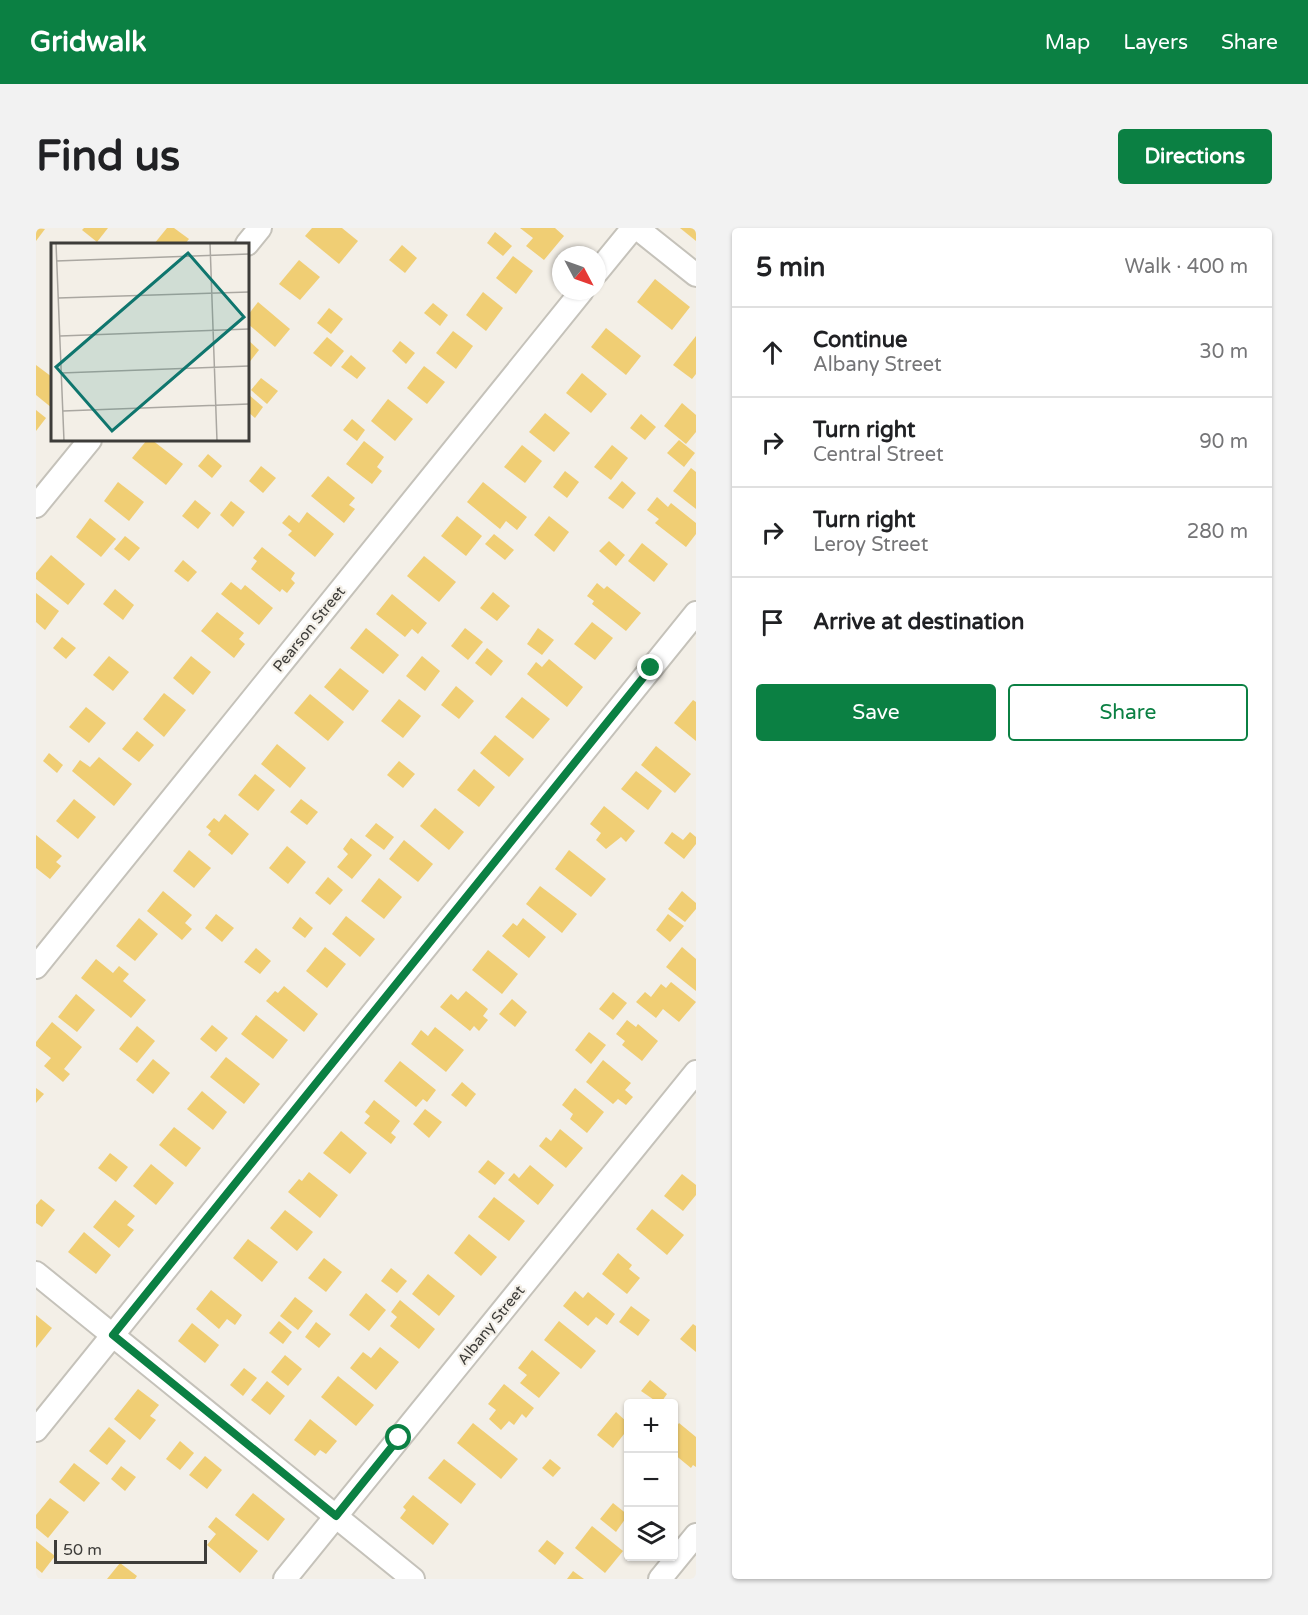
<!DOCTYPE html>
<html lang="en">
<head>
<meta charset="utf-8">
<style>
  body { margin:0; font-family:"Varela Round",sans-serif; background:#f2f2f2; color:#202124 }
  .controls { position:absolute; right:18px; bottom:18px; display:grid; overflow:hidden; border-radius:6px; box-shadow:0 2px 4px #0004 }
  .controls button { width:54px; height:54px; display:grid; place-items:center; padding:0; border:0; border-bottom:2px solid #e0e0e0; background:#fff; color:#202124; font:30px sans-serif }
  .compass { position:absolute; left:516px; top:18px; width:54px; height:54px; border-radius:50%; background:#fff; box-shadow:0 2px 4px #0004; rotate:131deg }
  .scale { position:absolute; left:18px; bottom:15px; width:153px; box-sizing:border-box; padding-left:6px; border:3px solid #3d3c39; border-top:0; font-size:16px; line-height:21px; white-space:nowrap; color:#3d3c39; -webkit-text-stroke:4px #f3efe7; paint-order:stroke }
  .stop { position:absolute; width:18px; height:18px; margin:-14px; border:4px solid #0b8043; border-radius:50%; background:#fff }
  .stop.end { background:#0b8043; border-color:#fff; box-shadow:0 2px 6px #0008 }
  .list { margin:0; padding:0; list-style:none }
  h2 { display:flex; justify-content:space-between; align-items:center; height:78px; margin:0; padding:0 24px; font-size:26px }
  h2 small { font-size:20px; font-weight:400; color:#757577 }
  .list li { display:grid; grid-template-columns:39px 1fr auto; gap:18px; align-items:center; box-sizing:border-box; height:90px; padding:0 24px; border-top:2px solid #e0e0e0 }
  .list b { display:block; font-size:22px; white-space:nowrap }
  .list p { margin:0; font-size:20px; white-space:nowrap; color:#757577 }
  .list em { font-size:20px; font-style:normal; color:#757577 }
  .actions { display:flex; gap:12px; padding:18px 24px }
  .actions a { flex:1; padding:14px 0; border:2px solid #0b8043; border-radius:6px; text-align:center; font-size:21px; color:#0b8043 }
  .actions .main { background:#0b8043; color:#fff }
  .icon { flex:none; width:33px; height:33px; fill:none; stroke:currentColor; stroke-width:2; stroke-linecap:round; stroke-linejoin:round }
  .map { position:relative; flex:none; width:660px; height:1351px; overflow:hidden; border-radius:6px }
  header { display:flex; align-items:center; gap:36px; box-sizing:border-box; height:84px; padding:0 30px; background:#0b8043; color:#fff }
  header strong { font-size:28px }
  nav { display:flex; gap:33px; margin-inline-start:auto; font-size:21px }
  .intro { display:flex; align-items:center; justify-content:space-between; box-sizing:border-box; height:144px; padding:0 36px }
  h1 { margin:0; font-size:42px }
  .button { padding:15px 27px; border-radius:6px; background:#0b8043; color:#fff; font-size:21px; font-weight:700 }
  main { display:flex; gap:36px; padding:0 36px }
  aside { flex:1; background:#fff; border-radius:6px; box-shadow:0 2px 4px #0004 }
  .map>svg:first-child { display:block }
</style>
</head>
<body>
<header>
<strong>Gridwalk</strong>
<nav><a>Map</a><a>Layers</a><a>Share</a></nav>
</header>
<div class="intro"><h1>Find us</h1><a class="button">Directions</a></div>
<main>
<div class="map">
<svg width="660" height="1351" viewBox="0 0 660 1351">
  <rect width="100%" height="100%" fill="#f3efe7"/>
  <g fill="#f0ce74">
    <polygon points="0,0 9,1 0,13"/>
    <polygon points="48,0 72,0 61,14 46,2"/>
    <polygon points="131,0 138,0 153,11 149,16 118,16"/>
    <polygon points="276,0 306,0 322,13 303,36 269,8"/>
    <polygon points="484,0 519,0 528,8 508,32 490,18 497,10"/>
    <polygon points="644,0 660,0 660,13"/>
    <polygon points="459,4 476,18 467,28 451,15"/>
    <polygon points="366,17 381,30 369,45 353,32"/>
    <polygon points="477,28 497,43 480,66 460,50"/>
    <polygon points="263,32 284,49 264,72 243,56"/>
    <polygon points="619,51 654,79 636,102 601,74"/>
    <polygon points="447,64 467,80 450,103 430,87"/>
    <polygon points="222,74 254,101 239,119 212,96 212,87"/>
    <polygon points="397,75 412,87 404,98 388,85"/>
    <polygon points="293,80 307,91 295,106 281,95"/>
    <polygon points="570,100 605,128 590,147 555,119"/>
    <polygon points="417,103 437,118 420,141 400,125"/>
    <polygon points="660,108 660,146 656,151 637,137"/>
    <polygon points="291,109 308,123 295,139 277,125"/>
    <polygon points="212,112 223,122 212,136"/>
    <polygon points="364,113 379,125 370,136 356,123"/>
    <polygon points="315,127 330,140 321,151 305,139"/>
    <polygon points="0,137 16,149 16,180 0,167"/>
    <polygon points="388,138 409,154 391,176 371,160"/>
    <polygon points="546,145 571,166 555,185 530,165"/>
    <polygon points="225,150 242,163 231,176 215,162"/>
    <polygon points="212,166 227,179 219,190 212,184"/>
    <polygon points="352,171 377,191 359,213 335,193"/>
    <polygon points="646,175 660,187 660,204 650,216 628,198"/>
    <polygon points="0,182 10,190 0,203"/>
    <polygon points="509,185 534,205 518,224 493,204"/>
    <polygon points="605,186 620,199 609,212 594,200"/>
    <polygon points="316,191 329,202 321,213 307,202"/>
    <polygon points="111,212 116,212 147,236 130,257 96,230"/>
    <polygon points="643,212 659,225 648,239 631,225"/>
    <polygon points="328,213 348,229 341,239 346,243 336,256 310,236"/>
    <polygon points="486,217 506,233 489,255 468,239"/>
    <polygon points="576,217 592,230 575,252 558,239"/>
    <polygon points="172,226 186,238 176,250 162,238"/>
    <polygon points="225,238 240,250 227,265 213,253"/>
    <polygon points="655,240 660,244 660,281 637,263"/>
    <polygon points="529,243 543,254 531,270 517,259"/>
    <polygon points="292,248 319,270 313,277 319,281 308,295 275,268"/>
    <polygon points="586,253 600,265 587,281 572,270"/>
    <polygon points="82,254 108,274 93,293 68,273"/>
    <polygon points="447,254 491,289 481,302 470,293 464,301 431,274"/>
    <polygon points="621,269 632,279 635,275 660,295 660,306 650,319 619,295 623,291 611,282"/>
    <polygon points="159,272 175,285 162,301 146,288"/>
    <polygon points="195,273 209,284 197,299 184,287"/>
    <polygon points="271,284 298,306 279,329 252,307 256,303 246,295 253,287 263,295"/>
    <polygon points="421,288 446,308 430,328 405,308"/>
    <polygon points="513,288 533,304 518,324 498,307"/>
    <polygon points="54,290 80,311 65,329 40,309"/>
    <polygon points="458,306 478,322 469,332 449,316"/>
    <polygon points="89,308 104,320 93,333 78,321"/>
    <polygon points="573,313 589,327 580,338 563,323"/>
    <polygon points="606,315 632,336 618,354 592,333"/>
    <polygon points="226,319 259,345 255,351 259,355 251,365 246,361 244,364 215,341 221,333 217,330"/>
    <polygon points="15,327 49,356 32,377 0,351 0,345"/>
    <polygon points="388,328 420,354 403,374 371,348"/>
    <polygon points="147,332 161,344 152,354 138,343"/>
    <polygon points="195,354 205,362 209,357 237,380 223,397 185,366"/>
    <polygon points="561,355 568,361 571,358 605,385 590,403 556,376 558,373 551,368"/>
    <polygon points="79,361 98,377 87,392 67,376"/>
    <polygon points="457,364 474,378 461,393 444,380"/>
    <polygon points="0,365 23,383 9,402 0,394"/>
    <polygon points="356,366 391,395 382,406 376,401 369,409 340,386"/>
    <polygon points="181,384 208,405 203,411 209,416 198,430 165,403"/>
    <polygon points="556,394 577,410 559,432 538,416"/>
    <polygon points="330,400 363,427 347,446 314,420"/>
    <polygon points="429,400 447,414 432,432 415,418"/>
    <polygon points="502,400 518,412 506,427 491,416"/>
    <polygon points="26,409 40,420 30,431 17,420"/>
    <polygon points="451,420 467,433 455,448 439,435"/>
    <polygon points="73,428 93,444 77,463 57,447"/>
    <polygon points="155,428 175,444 157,467 137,450"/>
    <polygon points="386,428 404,443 389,463 370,448"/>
    <polygon points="513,431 547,459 531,479 491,446 500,434 506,439"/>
    <polygon points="304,440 333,463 317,483 288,459"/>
    <polygon points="420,458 438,473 423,491 405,477"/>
    <polygon points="128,465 150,482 128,509 107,491"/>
    <polygon points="274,466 308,494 292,513 258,485"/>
    <polygon points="486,469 514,491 497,511 469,489"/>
    <polygon points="363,471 385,488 367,510 345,493"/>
    <polygon points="657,472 660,474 660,513 638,495"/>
    <polygon points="50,479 70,495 53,515 33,499"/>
    <polygon points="101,503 118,517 103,534 86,521"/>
    <polygon points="459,507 488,531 473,549 444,525"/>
    <polygon points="241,516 270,540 254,560 225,536"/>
    <polygon points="620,518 655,546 639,565 605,537"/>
    <polygon points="13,525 27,537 21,545 7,533"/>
    <polygon points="63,529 96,556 78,578 36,543 44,532 54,539"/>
    <polygon points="363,533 379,546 367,560 351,547"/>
    <polygon points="438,541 459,559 443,579 421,562"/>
    <polygon points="600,543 626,563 612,582 585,561"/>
    <polygon points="219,546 239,562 222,583 202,567"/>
    <polygon points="38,571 60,589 42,611 20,593"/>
    <polygon points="265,571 282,584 271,597 254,584"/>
    <polygon points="568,578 599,603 590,614 585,609 570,621 560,612 565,605 554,596"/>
    <polygon points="399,580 428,604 413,622 384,598"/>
    <polygon points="189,586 213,606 196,627 172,607 175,603 170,599 178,590 183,594"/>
    <polygon points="340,595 358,609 348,622 329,608"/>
    <polygon points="636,604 647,612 654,604 660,609 660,616 648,631 628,615"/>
    <polygon points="0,607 26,628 20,634 25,638 14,651 0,640"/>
    <polygon points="315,610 336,627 316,651 301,639 312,626 307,621"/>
    <polygon points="368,612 397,636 382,654 353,631"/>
    <polygon points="251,618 270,634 252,656 233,640"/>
    <polygon points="153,622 175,640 158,660 137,643"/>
    <polygon points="533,622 570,651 555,669 519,641"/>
    <polygon points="292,649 307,662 294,677 279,665"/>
    <polygon points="343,650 366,669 348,691 325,673"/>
    <polygon points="504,658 541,686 526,705 490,676"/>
    <polygon points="127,663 156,687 149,695 156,701 146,712 111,683"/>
    <polygon points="646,663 660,675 660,681 649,694 632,681"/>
    <polygon points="180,686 198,700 186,714 169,700"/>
    <polygon points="632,686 648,698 634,714 620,702"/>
    <polygon points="310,688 339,711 324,729 296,706"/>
    <polygon points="264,689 277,700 269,710 256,700"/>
    <polygon points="103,690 122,706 99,733 80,718"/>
    <polygon points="487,690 510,709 493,730 466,708 477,695 481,698"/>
    <polygon points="289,719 310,736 291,760 270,743"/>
    <polygon points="646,719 660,731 660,763 630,739"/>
    <polygon points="220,720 235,733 224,746 208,734"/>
    <polygon points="452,722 482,746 466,766 436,742"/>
    <polygon points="60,731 77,745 83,738 93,746 87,753 110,772 95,790 45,750"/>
    <polygon points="635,754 660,774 643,794 627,781 620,790 600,774 609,764 615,769 625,756 630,760"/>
    <polygon points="248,758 282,786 268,804 230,773 239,763 242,765"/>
    <polygon points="430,763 452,781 447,788 452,792 443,803 438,798 434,803 404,779 415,766 422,772"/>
    <polygon points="577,764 591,775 577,792 563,781"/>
    <polygon points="40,766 59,782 41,804 22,789"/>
    <polygon points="476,771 491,784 479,799 463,786"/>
    <polygon points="220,787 252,812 237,831 205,806"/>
    <polygon points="591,792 600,799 602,796 622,813 606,833 586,817 589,813 580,806"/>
    <polygon points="16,794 46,819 28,841 34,846 27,854 8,838 15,830 0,818 0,814"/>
    <polygon points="176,797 192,810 180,824 164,811"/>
    <polygon points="101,798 119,813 101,835 83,821"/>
    <polygon points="399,799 428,822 410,844 375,816 385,802 392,808"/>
    <polygon points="553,804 570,817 555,836 539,822"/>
    <polygon points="190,829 224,856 208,876 174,849"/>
    <polygon points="117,831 134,845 117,866 100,852"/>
    <polygon points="567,832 595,855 589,862 597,869 590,877 582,871 577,876 550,854"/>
    <polygon points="364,833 400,862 391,874 387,871 380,879 348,853"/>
    <polygon points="426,854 440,866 430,879 415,867"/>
    <polygon points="0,860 8,866 0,875"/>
    <polygon points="539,860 568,884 551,905 534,891 537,886 526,877"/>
    <polygon points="166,863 191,884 177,902 151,881"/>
    <polygon points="338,872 364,893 355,905 360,909 355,916 328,895 334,888 329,884"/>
    <polygon points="389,881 406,894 393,910 377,896"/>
    <polygon points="138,899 165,920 150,939 123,917"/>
    <polygon points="524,901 547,920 530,940 503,918 510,909 515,913"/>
    <polygon points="305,903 331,925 314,946 287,925"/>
    <polygon points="74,925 92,939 80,954 62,940"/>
    <polygon points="452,932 469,945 459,957 442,944"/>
    <polygon points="115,936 138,955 120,977 97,958"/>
    <polygon points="494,937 518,957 502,977 472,952 478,945 483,950"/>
    <polygon points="273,944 302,967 284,990 252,964 263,951 266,953"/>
    <polygon points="646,946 660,957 660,967 647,983 628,968"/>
    <polygon points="458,969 489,993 473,1013 442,989"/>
    <polygon points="5,971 19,982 6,999 0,995 0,977"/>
    <polygon points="79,972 99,988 91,997 98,1002 83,1020 57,999"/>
    <polygon points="616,981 648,1007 631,1027 600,1001"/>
    <polygon points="249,982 277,1004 261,1023 234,1000"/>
    <polygon points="48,1004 75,1027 60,1046 32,1024"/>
    <polygon points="433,1006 461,1029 445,1048 418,1025"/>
    <polygon points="212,1011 242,1034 226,1054 197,1030"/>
    <polygon points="582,1025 596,1037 593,1041 604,1050 591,1066 566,1046"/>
    <polygon points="288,1030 306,1044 290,1064 272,1050"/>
    <polygon points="355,1040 371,1053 361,1065 345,1053"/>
    <polygon points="392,1046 419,1068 403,1088 376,1066"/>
    <polygon points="175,1062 206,1087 199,1097 191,1091 183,1101 160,1081"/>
    <polygon points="539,1063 547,1070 552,1064 579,1086 571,1097 560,1089 552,1098 527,1078"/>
    <polygon points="330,1065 350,1082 333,1103 313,1087"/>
    <polygon points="259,1069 277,1083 262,1102 244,1088"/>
    <polygon points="364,1072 399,1101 383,1121 354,1098 361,1089 355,1084"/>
    <polygon points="595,1078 614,1092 602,1108 583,1094"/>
    <polygon points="0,1087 16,1100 0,1120"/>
    <polygon points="243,1093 256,1104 247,1116 233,1105"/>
    <polygon points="523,1093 560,1123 545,1141 508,1112"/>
    <polygon points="280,1094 295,1106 283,1120 269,1109"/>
    <polygon points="156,1095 183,1117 169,1135 142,1113"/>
    <polygon points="657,1096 660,1098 660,1124 644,1111"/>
    <polygon points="344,1119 363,1134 340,1162 314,1140 327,1124 335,1130"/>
    <polygon points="496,1122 524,1145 503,1170 484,1155 491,1147 482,1140"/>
    <polygon points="249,1127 266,1141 252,1158 235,1144"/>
    <polygon points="208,1140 221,1150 207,1168 194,1157"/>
    <polygon points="302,1148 338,1177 320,1198 285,1169"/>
    <polygon points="614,1152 631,1166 624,1176 605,1163"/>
    <polygon points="231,1153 249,1168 234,1187 215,1172"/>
    <polygon points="468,1156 498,1180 490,1190 486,1186 478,1197 473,1193 465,1202 453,1191 460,1182 452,1176"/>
    <polygon points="102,1161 123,1177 114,1188 120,1192 104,1212 78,1191"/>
    <polygon points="580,1184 592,1195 592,1201 577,1220 561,1207"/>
    <polygon points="274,1191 301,1213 290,1226 284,1222 279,1228 258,1212"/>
    <polygon points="437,1195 482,1231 465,1251 421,1215"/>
    <polygon points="643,1195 660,1209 660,1239 657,1237 655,1240 638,1226 638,1202"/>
    <polygon points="73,1199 90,1213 71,1237 53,1223"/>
    <polygon points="144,1213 158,1225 144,1242 130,1231"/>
    <polygon points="169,1228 186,1242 171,1261 153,1247"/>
    <polygon points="408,1231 440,1256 425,1276 392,1250"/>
    <polygon points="514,1231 525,1240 517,1249 506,1240"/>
    <polygon points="38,1235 64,1255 48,1274 23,1254"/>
    <polygon points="85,1238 100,1249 89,1263 75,1251"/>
    <polygon points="217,1265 249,1291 232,1313 199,1287"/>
    <polygon points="377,1267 413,1296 397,1317 364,1290 370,1282 367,1279"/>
    <polygon points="14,1270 33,1284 12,1310 0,1300 0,1287"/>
    <polygon points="577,1275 592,1287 580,1304 564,1291"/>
    <polygon points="180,1289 222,1323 204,1345 171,1317 180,1306 172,1299"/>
    <polygon points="556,1298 587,1323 569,1345 539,1320"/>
    <polygon points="511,1312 528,1325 519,1337 502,1323"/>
    <polygon points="0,1313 19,1328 6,1345 0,1340"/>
    <polygon points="84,1335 101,1348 99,1351 71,1351"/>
    <polygon points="537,1343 548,1351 531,1351"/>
  </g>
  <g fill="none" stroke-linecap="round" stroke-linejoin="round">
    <defs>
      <g id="minor">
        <polyline points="601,0 660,47"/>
        <polyline points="211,16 224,0"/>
        <polyline points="561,44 597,0"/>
        <polyline points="0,278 54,212"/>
        <polyline points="0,739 546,63"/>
        <polyline points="0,1045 377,1351"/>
        <polyline points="0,1202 660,385"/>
        <polyline points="249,1351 660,844"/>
        <polyline points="624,1351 660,1307"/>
      </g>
    </defs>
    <use href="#minor" stroke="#c5c2ba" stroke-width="26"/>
    <use href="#minor" stroke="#fff" stroke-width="22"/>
  </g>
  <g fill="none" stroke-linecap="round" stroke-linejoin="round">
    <polyline stroke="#0b8043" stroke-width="8" points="363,1210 300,1288 77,1107 615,440"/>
  </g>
  <g text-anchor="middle" stroke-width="4.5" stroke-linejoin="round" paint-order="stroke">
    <g font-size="15" fill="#3d3c39" stroke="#f3efe7">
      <text transform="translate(273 401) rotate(-51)" y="5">Pearson Street</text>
      <text transform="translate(455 1097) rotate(-51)" y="5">Albany Street</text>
    </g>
  </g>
  <g transform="translate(15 15)">
    <rect width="198" height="198" fill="#f3efe7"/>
    <path fill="none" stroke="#aaa7a1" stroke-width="1.5" d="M5,0l8,198M159,0l7,198M5,18l193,-7M7,55l191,-6M9,93l189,-7M10,130l188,-7M12,168l186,-7"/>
    <path fill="#0f766e" fill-opacity="0.15" stroke="#0f766e" stroke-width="3" d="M137,10l56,64 -132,114 -56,-64z"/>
    <rect width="198" height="198" fill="none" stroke="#3d3c39" stroke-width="3"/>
  </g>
</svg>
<div class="controls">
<button>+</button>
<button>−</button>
<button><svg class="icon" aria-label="layers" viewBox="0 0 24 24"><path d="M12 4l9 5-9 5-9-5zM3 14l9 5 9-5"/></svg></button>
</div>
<svg class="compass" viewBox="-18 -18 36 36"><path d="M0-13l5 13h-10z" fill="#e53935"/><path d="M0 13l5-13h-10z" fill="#757577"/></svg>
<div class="scale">50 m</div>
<div class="stop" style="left:363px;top:1210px"></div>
<div class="stop end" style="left:615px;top:440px"></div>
</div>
<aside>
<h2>5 min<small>Walk · 400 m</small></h2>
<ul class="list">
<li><svg class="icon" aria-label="ahead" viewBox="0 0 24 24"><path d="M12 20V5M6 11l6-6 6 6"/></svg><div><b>Continue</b><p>Albany Street</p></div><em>30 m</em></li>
<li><svg class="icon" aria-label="right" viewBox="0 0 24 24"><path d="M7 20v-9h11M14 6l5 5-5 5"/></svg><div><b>Turn right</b><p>Central Street</p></div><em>90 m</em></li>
<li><svg class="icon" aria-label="right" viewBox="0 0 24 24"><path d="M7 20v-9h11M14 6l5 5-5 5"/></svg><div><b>Turn right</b><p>Leroy Street</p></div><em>280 m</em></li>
<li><svg class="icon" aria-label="arrive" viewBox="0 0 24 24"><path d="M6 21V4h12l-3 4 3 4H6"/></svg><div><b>Arrive at destination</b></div></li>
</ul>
<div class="actions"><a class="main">Save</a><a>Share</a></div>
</aside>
</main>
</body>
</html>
